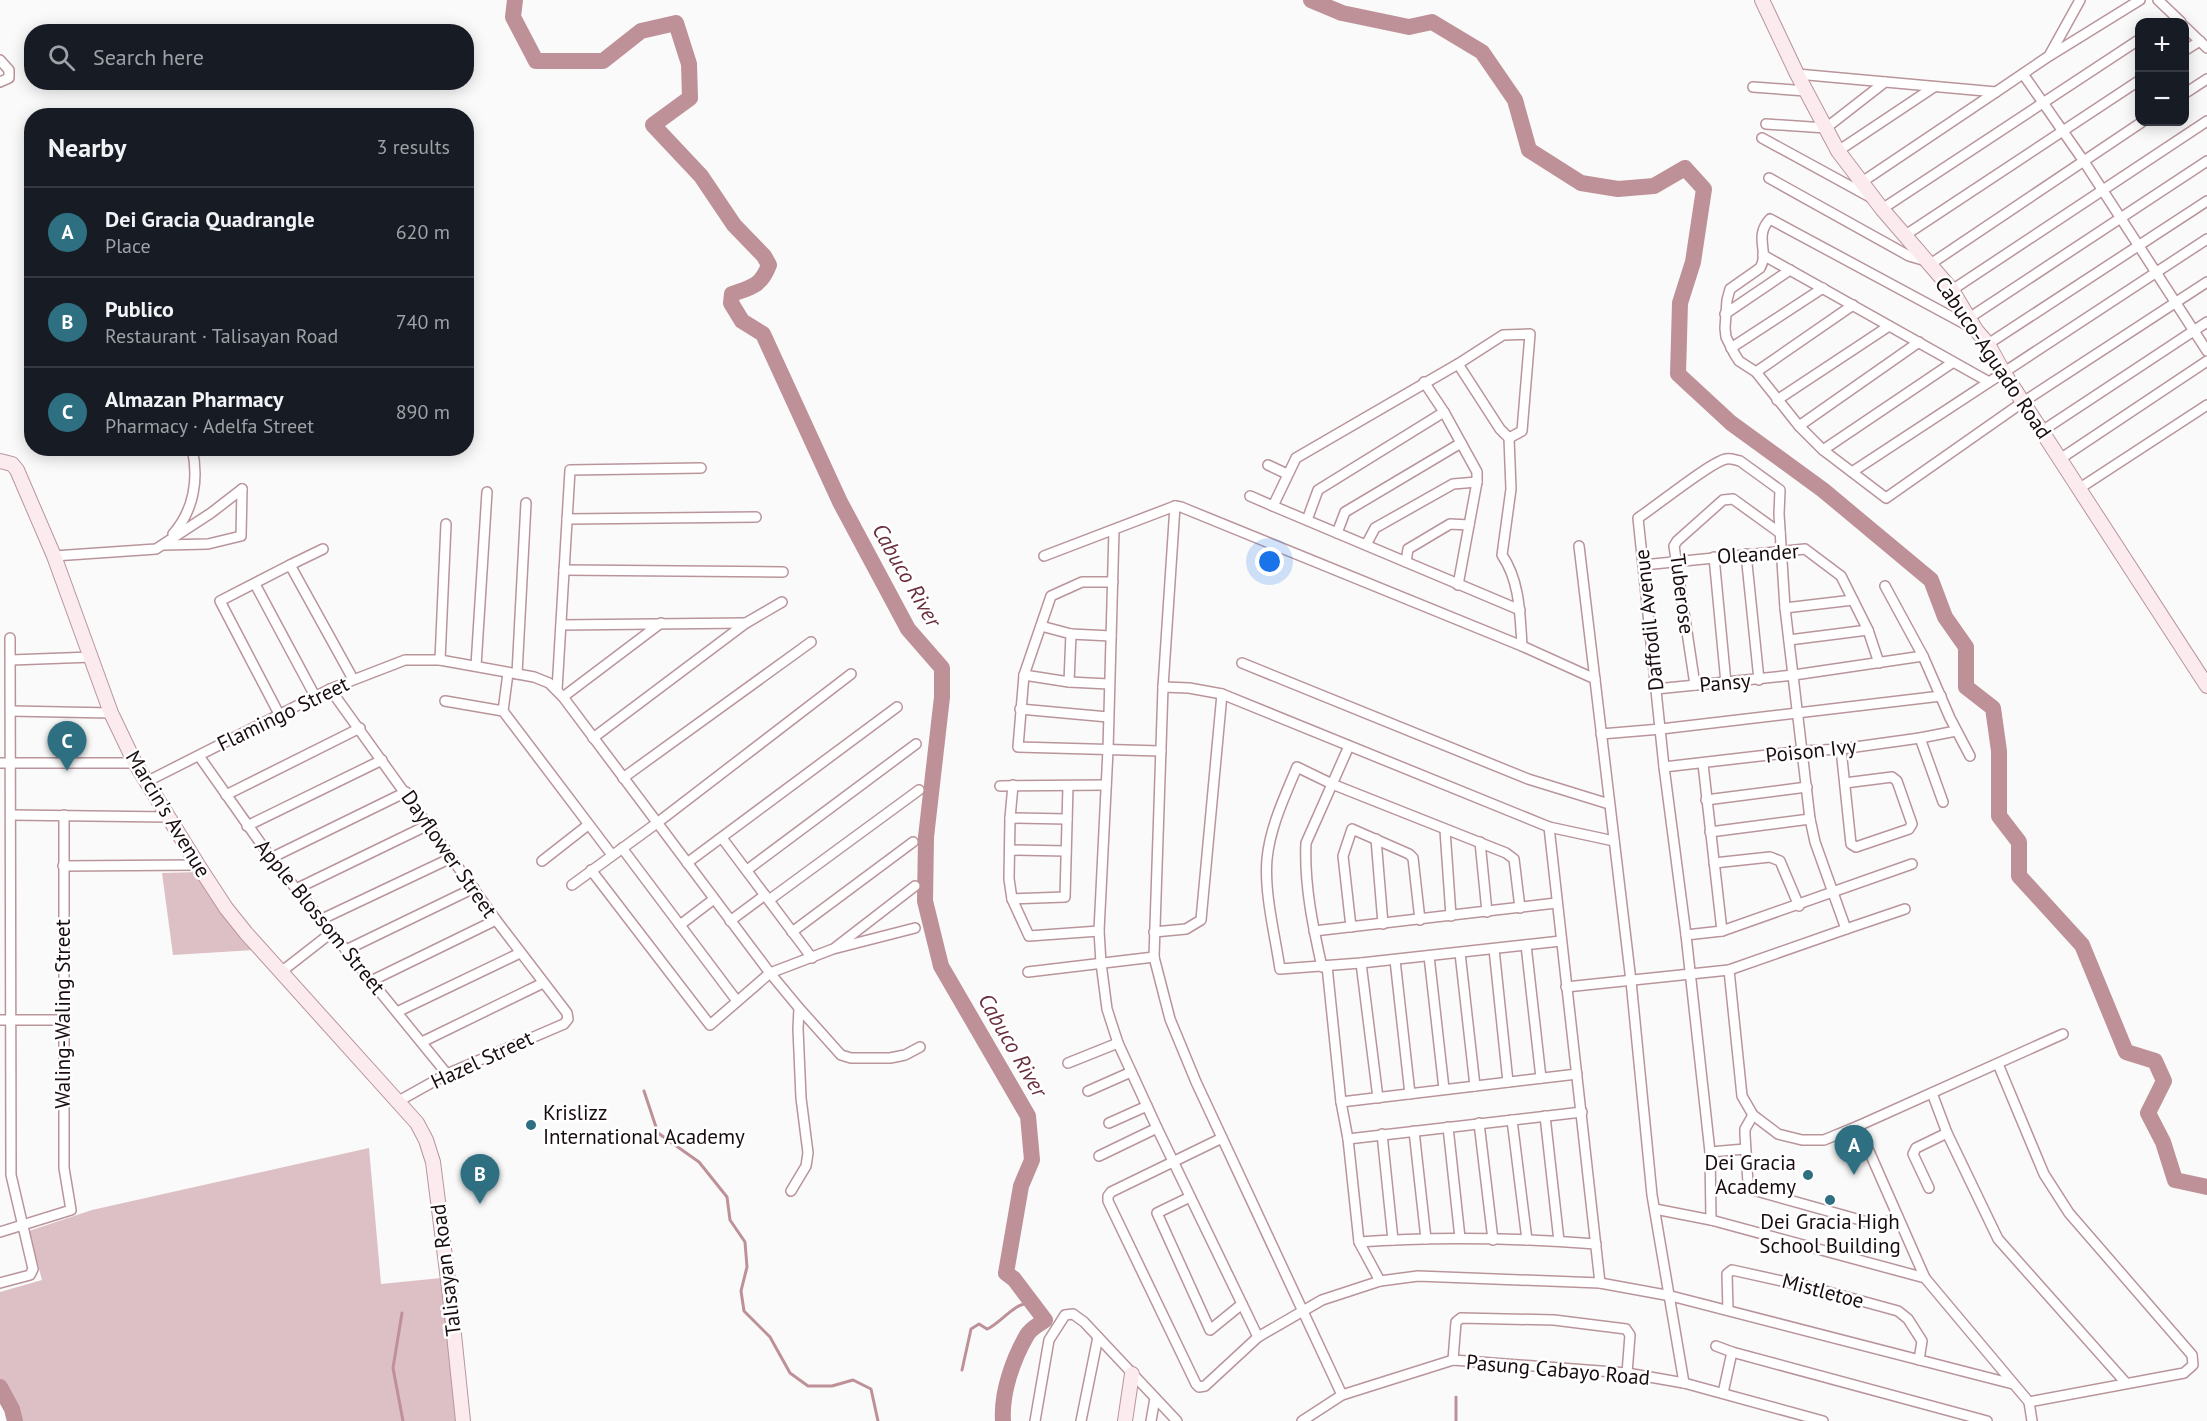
<!DOCTYPE html>
<html lang="en">
<head>
<meta charset="utf-8">
<style>
  body { margin:0; font-family:"PT Sans",sans-serif; background:#242831; color:#f1f3f6 }
  .controls { position:absolute; right:18px; top:18px; display:grid; overflow:hidden; border-radius:12px; box-shadow:0 3px 15px #0003 }
  .controls button { width:54px; height:54px; display:grid; place-items:center; padding:0; border:0; border-bottom:2px solid #363941; background:#171b24; color:#f1f3f6; font:30px sans-serif }
  .you { position:absolute; left:1270px; top:562px; width:21px; height:21px; margin:-15px; border:4px solid #fff; border-radius:50%; background:#1a73e8; box-shadow:0 0 0 9px #1a73e833 }
  .badge { display:grid; place-items:center; width:39px; height:39px; border-radius:50%; background:#2e6f82; color:#fff; font-size:20px; font-weight:700 }
  .pin { position:absolute; translate:-50% -50px; filter:drop-shadow(0 2px 3px #0008) }
  .pin::after { content:''; position:absolute; top:32px; width:21px; height:18px; background:inherit; clip-path:polygon(0 0,100% 0,50% 100%) }
  .list { margin:0; padding:0; list-style:none }
  h2 { display:flex; justify-content:space-between; align-items:center; height:78px; margin:0; padding:0 24px; font-size:26px }
  h2 small { font-size:20px; font-weight:400; color:#9ea1a6 }
  .list li { display:grid; grid-template-columns:39px 1fr auto; gap:18px; align-items:center; box-sizing:border-box; height:90px; padding:0 24px; border-top:2px solid #363941 }
  .list b { display:block; font-size:22px; white-space:nowrap }
  .list p { margin:0; font-size:20px; white-space:nowrap; color:#9ea1a6 }
  .list em { font-size:20px; font-style:normal; color:#9ea1a6 }
  .icon { flex:none; width:33px; height:33px; fill:none; stroke:currentColor; stroke-width:2; stroke-linecap:round; stroke-linejoin:round }
  .map { position:relative; flex:none; width:2207px; height:1421px; overflow:hidden }
  .search { position:absolute; background:#171b24; box-shadow:0 3px 15px #0003; left:24px; top:24px; width:450px; height:66px; display:flex; align-items:center; gap:15px; box-sizing:border-box; padding:0 21px; border-radius:24px; color:#9ea1a6; font-size:22px }
  .panel { position:absolute; background:#171b24; box-shadow:0 3px 15px #0003; left:24px; top:108px; width:450px; height:348px; border-radius:24px }
  .map>svg:first-child { display:block }
</style>
</head>
<body>
<div class="map">
<svg width="2207" height="1421" viewBox="0 0 2207 1421">
  <rect width="100%" height="100%" fill="#fafafa"/>
  <g fill="#ddc0c5">
    <polygon points="198,872 254,950 173,955 162,873"/>
    <polygon points="369,1148 381,1284 441,1278 460,1421 18,1421 15,1409 0,1383 0,1292 42,1280 29,1231 92,1210"/>
  </g>
  <g fill="none" stroke-linecap="round" stroke-linejoin="round">
    <g stroke="#be9199" stroke-width="3">
      <polyline points="644,1091 658,1133 699,1162 727,1197 730,1220 745,1242 747,1267 741,1291 744,1311 770,1337 790,1373 808,1386 832,1386 853,1380 871,1389 878,1421"/>
      <polyline points="402,1313 393,1368 403,1421"/>
      <path d="M962,1370l9,-41 8,-5 8,5c10,-3 30,-28 41,-25 4,2 9,7 12,9"/>
      <polyline points="1456,1397 1456,1421"/>
    </g>
    <g stroke="#be9199" stroke-width="16">
      <path d="M515,0l-2,17 23,44h67l38,-30 35,-8 13,41 1,34 -37,27 48,51 33,49 30,31 5,9c-8,21 -17,22 -37,29l-1,9 11,18 21,13 77,168 68,127 34,39v29l-16,140 -1,64 16,65 87,150 4,44 -11,26 -15,87 8,6 31,41c-5,4 -14,8 -18,15 -14,24 -26,58 -24,86"/>
      <polyline points="1311,0 1342,13 1409,27 1432,22 1482,52 1515,100 1529,150 1581,183 1618,189 1654,186 1685,168 1704,189 1693,262 1680,303 1678,374 1731,423 1823,490 1931,580 1945,617 1966,647 1966,687 1993,708 1999,751 1999,816 2019,842 2019,876 2082,945 2126,1052 2155,1061 2164,1081 2148,1113 2163,1142 2175,1180 2207,1187"/>
      <polyline points="0,1387 12,1409 15,1421"/>
    </g>
    <defs>
      <g id="street">
        <polyline points="2158,0 2181,22"/>
        <polyline points="2184,26 2207,48"/>
        <polyline points="2184,51 2200,41"/>
        <polyline points="2051,55 2140,0"/>
        <polyline points="0,60 9,70 9,78 0,82"/>
        <polyline points="1797,74 1996,92 2049,56 2080,0"/>
        <polyline points="2023,74 2083,160 2207,351"/>
        <polyline points="1753,87 1806,91"/>
        <polyline points="2184,94 2207,79"/>
        <polyline points="1766,124 1826,128 1885,82"/>
        <polyline points="1762,138 1870,197"/>
        <polyline points="1838,151 1934,87"/>
        <polyline points="1769,178 1909,256 1926,261"/>
        <polyline points="1862,182 1996,92"/>
        <polyline points="1882,209 2140,39"/>
        <polyline points="1904,236 2140,80"/>
        <polyline points="1763,255 1989,382"/>
        <polyline points="1929,265 2142,122"/>
        <polyline points="1952,290 2207,121"/>
        <polyline points="1725,314 1790,270"/>
        <polyline points="1969,318 2207,161"/>
        <path d="M1976,330l-206,-111c-17,18 0,33 -10,49l-30,21 -3,11 -2,28 1,9 8,16 5,8 17,11 43,54 24,24 63,48 137,-96 184,-120"/>
        <polyline points="1988,344 2207,201"/>
        <polyline points="1731,348 1823,288"/>
        <path d="M1458,364l42,65 9,9 2,51 -9,66c18,26 18,60 20,91"/>
        <polyline points="1756,372 1853,305"/>
        <polyline points="1424,382 1444,412 1477,472 1477,482 1458,585"/>
        <polyline points="1777,400 1889,326"/>
        <polyline points="1799,426 1919,342"/>
        <polyline points="2042,431 2207,322"/>
        <polyline points="1509,438 1522,431 1530,334 1503,335 1458,364 1296,458 1273,506 1520,610"/>
        <polyline points="1823,450 1952,363"/>
        <polyline points="2060,459 2207,361"/>
        <polyline points="1268,465 1287,474"/>
        <polyline points="1852,472 2207,239"/>
        <polyline points="2080,488 2207,405"/>
        <polyline points="1250,496 1273,506"/>
        <polyline points="1175,506 1163,687 1154,957 1170,1019 1196,1082 1342,1395"/>
        <polyline points="567,519 756,517"/>
        <polyline points="1307,520 1318,490 1444,412"/>
        <polyline points="1114,530 1108,750 1099,931 1101,963 1107,1009 1118,1043 1157,1128 1258,1337"/>
        <polyline points="1337,533 1345,512 1461,443"/>
        <path d="M173,534c21,-24 26,-55 19,-86"/>
        <polyline points="163,545 208,544 241,536 242,489"/>
        <polyline points="1366,545 1375,528 1453,484 1477,482"/>
        <polyline points="1579,546 1631,981 1652,1195 1684,1383"/>
        <polyline points="1746,554 1759,680"/>
        <polyline points="54,556 156,549 211,513 242,489"/>
        <polyline points="1044,556 1175,506 1181,507 1522,646 1595,679"/>
        <polyline points="1714,557 1726,683"/>
        <polyline points="1406,562 1408,549 1450,524 1469,525"/>
        <polyline points="290,565 323,549"/>
        <polyline points="1643,565 1805,549 1841,576 1868,630 1879,663"/>
        <polyline points="564,570 783,572"/>
        <polyline points="1113,582 1082,582 1051,596 1024,675 1018,747 1161,751"/>
        <polyline points="255,584 315,696"/>
        <polyline points="1885,586 1923,656 1950,718 1970,756"/>
        <polyline points="1785,608 1853,600"/>
        <polyline points="561,625 746,623"/>
        <polyline points="1041,626 1071,634 1111,636"/>
        <polyline points="1789,640 1868,630"/>
        <polyline points="11,660 92,657"/>
        <polyline points="440,660 446,524"/>
        <polyline points="1242,663 1528,779 1609,804"/>
        <polyline points="476,666 487,492"/>
        <polyline points="508,673 503,711 612,855"/>
        <polyline points="517,674 526,503"/>
        <polyline points="1024,675 1069,682 1109,684"/>
        <polyline points="1069,682 1071,634"/>
        <polyline points="1695,685 1674,546 1677,541 1723,500 1733,499 1780,533"/>
        <polyline points="1163,687 1189,688 1222,694 1549,827 1614,841"/>
        <polyline points="330,689 496,920 567,1013 568,1019 564,1024 447,1074 397,1102"/>
        <polyline points="1656,689 1794,675 1923,656"/>
        <polyline points="557,690 570,470 701,468"/>
        <polyline points="563,697 661,623"/>
        <polyline points="445,701 503,711"/>
        <polyline points="1020,709 1108,717"/>
        <polyline points="11,711 111,713"/>
        <polyline points="279,714 220,601 290,565 353,679"/>
        <polyline points="1601,734 1661,729 1941,696"/>
        <polyline points="593,738 746,623 782,602"/>
        <polyline points="1920,738 1943,802"/>
        <polyline points="1841,749 1851,844 1856,847 1909,829 1912,824 1897,781 1892,777 1845,783"/>
        <polyline points="199,756 271,858 447,1074"/>
        <polyline points="0,763 135,763"/>
        <polyline points="1703,764 1722,931"/>
        <polyline points="1664,767 1803,751 1841,749 1920,738 1956,731"/>
        <polyline points="623,778 811,642"/>
        <polyline points="148,781 330,689 405,660 440,660 534,677 549,683 563,697 770,973 799,1008 798,1029 801,1098 808,1153 806,1166 791,1191"/>
        <polyline points="1013,785 1010,818 1009,879 1012,899 1029,936 1099,931"/>
        <polyline points="1000,786 1106,785"/>
        <polyline points="226,795 360,728"/>
        <polyline points="1706,800 1807,787"/>
        <polyline points="11,815 169,817"/>
        <polyline points="1010,818 1067,819"/>
        <polyline points="247,826 382,760"/>
        <polyline points="1549,827 1600,1283"/>
        <polyline points="1445,830 1451,916"/>
        <polyline points="1710,832 1810,819"/>
        <polyline points="722,838 812,958"/>
        <polyline points="1376,839 1383,924"/>
        <polyline points="1480,842 1487,912"/>
        <polyline points="622,848 737,1001"/>
        <polyline points="1010,850 1066,851"/>
        <polyline points="271,858 406,792"/>
        <polyline points="542,861 588,825"/>
        <polyline points="687,863 897,707"/>
        <polyline points="1714,863 1770,857 1780,861 1799,906"/>
        <polyline points="63,866 198,865"/>
        <polyline points="591,870 710,1025 770,973 833,949 915,928"/>
        <polyline points="747,870 916,744"/>
        <polyline points="572,885 657,823 851,674"/>
        <polyline points="296,889 428,825"/>
        <polyline points="1012,899 1065,897 1068,786"/>
        <polyline points="769,900 919,790"/>
        <path d="M1520,908l-6,-49 -8,-6 -174,-69 -35,-17c-12,29 -27,60 -30,92 -3,34 8,76 13,110l81,-6 200,-22"/>
        <polyline points="320,920 451,858"/>
        <polyline points="730,921 765,895"/>
        <polyline points="680,925 714,899"/>
        <polyline points="1351,927 1343,856 1352,829 1409,854 1413,858 1420,920"/>
        <polyline points="1846,929 1905,909"/>
        <polyline points="1314,931 1556,903"/>
        <polyline points="792,932 913,842"/>
        <polyline points="1154,932 1186,929 1201,920 1222,694"/>
        <polyline points="1686,935 1722,931 1912,864"/>
        <polyline points="1526,945 1541,1078"/>
        <polyline points="836,947 915,886"/>
        <polyline points="1494,949 1508,1082"/>
        <polyline points="346,950 474,888"/>
        <polyline points="1460,953 1475,1086"/>
        <polyline points="1429,956 1444,1089"/>
        <polyline points="1395,960 1410,1094"/>
        <polyline points="1361,963 1378,1098"/>
        <polyline points="1327,966 1341,1102 1348,1139 1359,1242 1380,1281"/>
        <path d="M1322,967c-9,-40 -18,-83 -16,-124l43,-97"/>
        <polyline points="1729,970 1742,1096 1753,1115 1778,1134 1802,1140 1824,1140 1858,1126 2063,1034"/>
        <polyline points="281,972 331,933"/>
        <polyline points="1028,972 1154,957"/>
        <polyline points="371,981 496,920"/>
        <path d="M1566,987l163,-17 117,-41 -31,-87 -5,-23 -25,-211 -6,-94 1,-24 -40,-29c-5,-1 -9,-3 -14,-2 -14,2 -71,48 -88,59l26,249 22,168 24,217 1,68"/>
        <polyline points="799,1008 841,1055 851,1058 890,1058 905,1055 920,1047"/>
        <polyline points="397,1012 520,953"/>
        <polyline points="0,1020 63,1020"/>
        <polyline points="422,1042 543,983"/>
        <polyline points="1068,1063 1118,1043"/>
        <polyline points="1998,1064 2044,1174 2069,1213 2192,1355 2193,1365 2184,1373 2029,1402"/>
        <polyline points="1088,1091 1131,1072"/>
        <polyline points="1932,1093 1947,1133 1998,1239 2126,1383"/>
        <polyline points="1341,1102 1577,1074"/>
        <polyline points="1753,1115 1745,1129 1745,1135 1748,1183 1753,1190 1871,1223 1884,1223 1898,1217"/>
        <polyline points="1545,1116 1559,1241"/>
        <polyline points="1512,1120 1527,1240"/>
        <polyline points="1109,1123 1147,1106"/>
        <polyline points="1479,1123 1493,1240"/>
        <polyline points="1858,1126 1925,1278 2029,1402 2032,1421"/>
        <polyline points="1448,1127 1460,1238"/>
        <polyline points="1414,1131 1426,1239"/>
        <polyline points="1382,1134 1393,1240"/>
        <polyline points="1222,1138 1111,1192 1108,1196 1108,1201 1196,1384 1199,1387 1205,1386 1258,1337 1322,1300 1380,1281 1418,1276 1600,1283 1671,1296 2013,1384"/>
        <polyline points="1348,1139 1582,1112"/>
        <polyline points="1710,1152 1745,1149"/>
        <polyline points="1099,1156 1157,1128"/>
        <polyline points="1929,1188 1913,1154 1916,1148 1947,1133"/>
        <polyline points="1190,1197 1157,1213 1210,1330 1242,1304"/>
        <polyline points="1655,1209 1711,1220 1925,1278"/>
        <polyline points="0,1232 71,1210 64,1168 64,815"/>
        <path d="M1359,1242c79,-6 158,-4 237,2"/>
        <polyline points="0,1283 30,1275 33,1269 11,1175 10,638"/>
        <polyline points="1728,1310 1727,1274 1732,1270 1814,1288 1898,1311 1908,1319 1922,1341 1919,1360"/>
        <polyline points="1716,1346 1732,1352 1987,1421"/>
        <polyline points="1453,1360 1456,1322 1461,1318 1554,1320 1626,1329 1630,1335 1627,1373"/>
        <polyline points="1723,1393 1732,1352"/>
        <polyline points="1035,1421 1049,1340 1065,1315 1073,1314 1084,1322 1177,1421"/>
        <polyline points="1081,1421 1098,1337"/>
        <polyline points="1151,1421 1155,1398"/>
        <polyline points="1302,1421 1342,1395 1453,1360 1627,1373 1684,1383 1823,1421"/>
      </g>
      <g id="secondary">
        <polyline points="1762,0 1797,74 1838,151 1882,209 1952,290 1976,330 1988,344 2004,373 2207,686"/>
        <polyline points="0,461 12,464 17,470 54,556 111,713 135,763 198,865 226,908 246,933 417,1123 426,1140 433,1162 450,1296 463,1421"/>
        <polyline points="1125,1421 1132,1374"/>
      </g>
    </defs>
    <use href="#street" stroke="#b9959b" stroke-width="12"/>
    <use href="#secondary" stroke="#b9959b" stroke-width="16"/>
    <use href="#street" stroke="#fff" stroke-width="9"/>
    <use href="#secondary" stroke="#fcebee" stroke-width="14"/>
  </g>
  <g fill="#2e6f82" stroke="#fff" stroke-width="2">
    <circle cx="531" cy="1125" r="6"/>
    <circle cx="1808" cy="1175" r="6"/>
    <circle cx="1830" cy="1200" r="6"/>
  </g>
  <g text-anchor="middle" stroke-width="5" stroke-linejoin="round" paint-order="stroke">
    <g font-size="21" fill="#190d0f" stroke="#fff">
      <text transform="translate(1993 358) rotate(56)" y="7">Cabuco-Aguado Road</text>
      <text transform="translate(1758 554) rotate(-4)" y="7">Oleander</text>
      <text transform="translate(1682 594) rotate(83)" y="7">Tuberose</text>
      <text transform="translate(1649 620) rotate(-96)" y="7">Daffodil Avenue</text>
      <text transform="translate(1725 683) rotate(-5)" y="7">Pansy</text>
      <text transform="translate(283 714) rotate(-26)" y="7">Flamingo Street</text>
      <text transform="translate(1811 751) rotate(-6)" y="7">Poison Ivy</text>
      <text transform="translate(168 814) rotate(59)" y="7">Marcin's Avenue</text>
      <text transform="translate(449 854) rotate(55)" y="7">Dayflower Street</text>
      <text transform="translate(320 917) rotate(51)" y="7">Apple Blossom Street</text>
      <text transform="translate(63 1014) rotate(-90)" y="7">Waling-Waling Street</text>
      <text transform="translate(482 1060) rotate(-25)" y="7">Hazel Street</text>
      <text transform="translate(446 1270) rotate(-97)" y="7">Talisayan Road</text>
      <text transform="translate(1823 1291) rotate(15)" y="7">Mistletoe</text>
      <text transform="translate(1558 1370) rotate(5)" y="7">Pasung Cabayo Road</text>
    </g>
    <g font-size="21" fill="#190d0f" stroke="#fff" text-anchor="start">
      <text x="543" y="1120">Krislizz<tspan x="543" dy="24">International Academy</tspan></text>
      <text x="1796" y="1170" text-anchor="end">Dei Gracia<tspan x="1796" dy="24">Academy</tspan></text>
      <text x="1830" y="1229" text-anchor="middle">Dei Gracia High<tspan x="1830" dy="24">School Building</tspan></text>
    </g>
    <g font-size="22" font-style="italic" fill="#692e3c" stroke="#fff">
      <text transform="translate(907 575) rotate(60)" y="8">Cabuco River</text>
      <text transform="translate(1013 1045) rotate(60)" y="8">Cabuco River</text>
    </g>
  </g>
</svg>
<div class="controls">
<button>+</button>
<button>−</button>
</div>
<div class="you"></div>
<div class="pin badge" style="left:1854px;top:1175px">A</div>
<div class="pin badge" style="left:480px;top:1204px">B</div>
<div class="pin badge" style="left:67px;top:771px">C</div>
<div class="search"><svg class="icon" aria-label="search" viewBox="0 0 24 24"><circle cx="10" cy="10" r="6"/><path d="M15 15l6 6"/></svg>Search here</div>
<section class="panel">
<h2>Nearby<small>3 results</small></h2>
<ul class="list">
<li><span class="badge">A</span><div><b>Dei Gracia Quadrangle</b><p>Place</p></div><em>620 m</em></li>
<li><span class="badge">B</span><div><b>Publico</b><p>Restaurant · Talisayan Road</p></div><em>740 m</em></li>
<li><span class="badge">C</span><div><b>Almazan Pharmacy</b><p>Pharmacy · Adelfa Street</p></div><em>890 m</em></li>
</ul>
</section>
</div>
</body>
</html>
